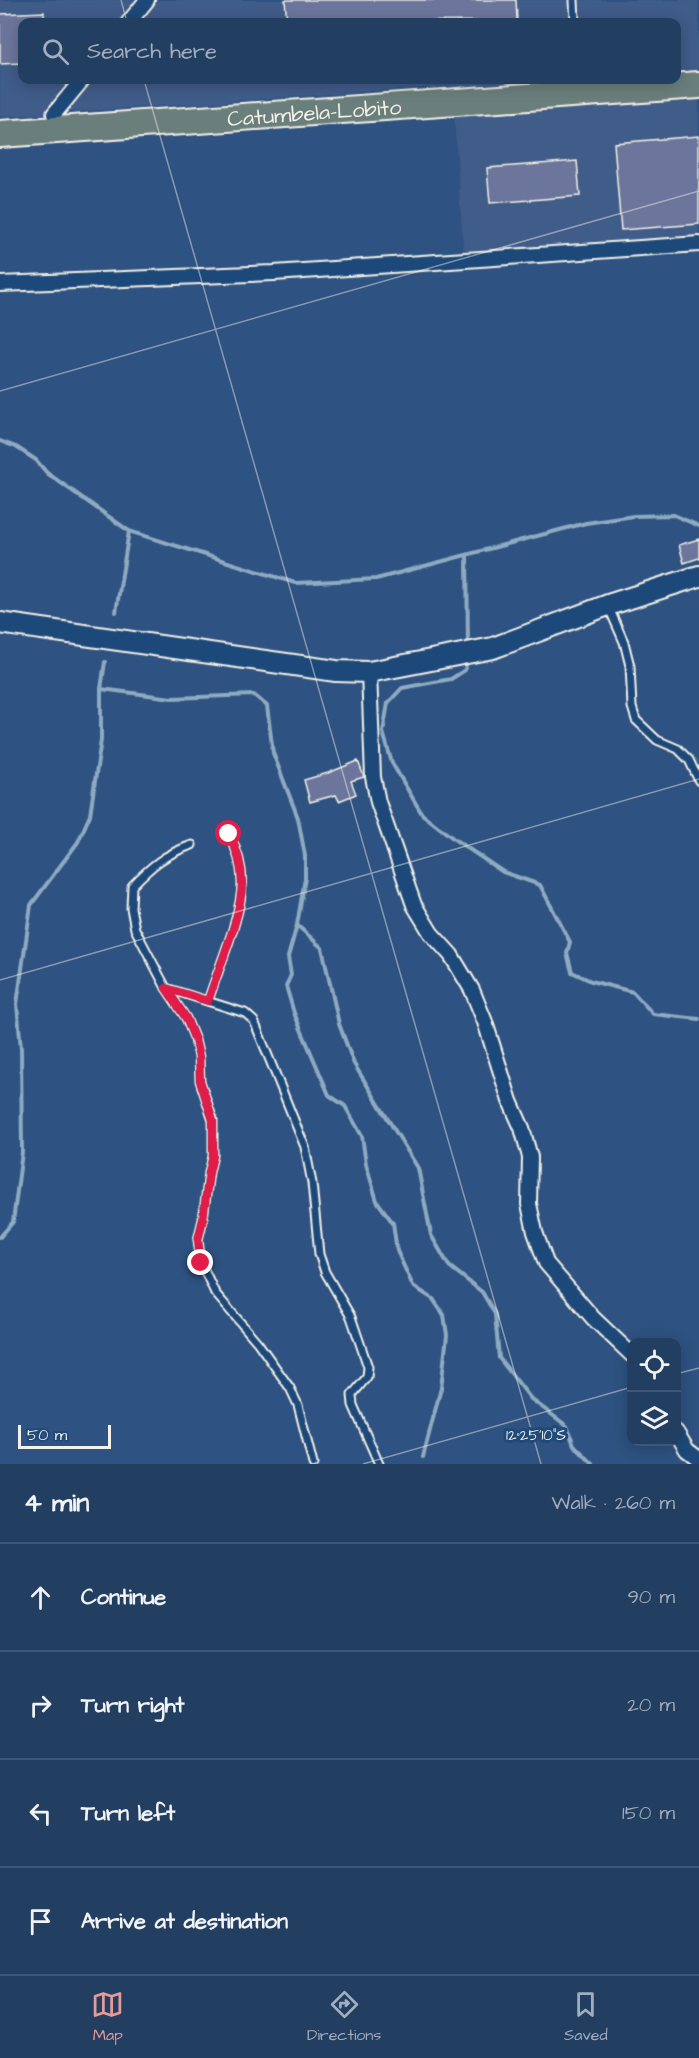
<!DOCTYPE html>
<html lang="en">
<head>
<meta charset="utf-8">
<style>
  body { margin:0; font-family:"Architects Daughter",sans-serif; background:#2a4567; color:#f1f3f6 }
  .controls { position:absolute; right:18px; bottom:18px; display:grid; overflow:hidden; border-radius:12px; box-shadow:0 3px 15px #0003 }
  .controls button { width:54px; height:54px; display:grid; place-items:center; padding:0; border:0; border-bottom:2px solid #3f5776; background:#223e61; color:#f1f3f6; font:30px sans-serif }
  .scale { position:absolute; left:18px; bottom:15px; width:93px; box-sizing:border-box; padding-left:6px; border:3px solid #f4f1e8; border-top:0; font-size:16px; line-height:21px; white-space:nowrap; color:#f4f1e8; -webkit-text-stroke:4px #1f4a7a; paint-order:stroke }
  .stop { position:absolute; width:18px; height:18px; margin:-14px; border:4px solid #e11d48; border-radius:50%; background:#fff }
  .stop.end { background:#e11d48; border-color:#fff; box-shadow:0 2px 6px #0008 }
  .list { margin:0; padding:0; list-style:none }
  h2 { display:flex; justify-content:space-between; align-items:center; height:78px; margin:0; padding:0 24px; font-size:26px }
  h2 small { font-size:20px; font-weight:400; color:#a2aebd }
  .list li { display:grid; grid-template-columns:39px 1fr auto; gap:18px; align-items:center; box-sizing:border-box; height:108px; padding:0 24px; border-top:2px solid #3f5776 }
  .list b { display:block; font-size:22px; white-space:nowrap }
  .list em { font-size:20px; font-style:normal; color:#a2aebd }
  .icon { flex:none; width:33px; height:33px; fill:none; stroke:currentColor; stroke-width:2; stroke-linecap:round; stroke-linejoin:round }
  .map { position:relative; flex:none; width:699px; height:1464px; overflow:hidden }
  .search { position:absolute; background:#223e61; box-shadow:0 3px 15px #0003; left:18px; right:18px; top:18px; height:66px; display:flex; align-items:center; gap:15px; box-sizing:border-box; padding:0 21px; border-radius:12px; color:#a2aebd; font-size:22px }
  .sheet { height:510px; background:#223e61 }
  nav { display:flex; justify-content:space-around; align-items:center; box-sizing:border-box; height:84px; border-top:2px solid #3f5776; background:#223e61; font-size:16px; color:#a2aebd }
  nav a { display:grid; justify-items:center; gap:3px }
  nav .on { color:#e69b98 }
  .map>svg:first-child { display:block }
</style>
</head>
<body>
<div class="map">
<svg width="699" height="1464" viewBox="0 0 699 1464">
  <rect width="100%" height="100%" fill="#2e5281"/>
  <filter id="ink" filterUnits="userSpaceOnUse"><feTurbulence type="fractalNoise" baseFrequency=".0167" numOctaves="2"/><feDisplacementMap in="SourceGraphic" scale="12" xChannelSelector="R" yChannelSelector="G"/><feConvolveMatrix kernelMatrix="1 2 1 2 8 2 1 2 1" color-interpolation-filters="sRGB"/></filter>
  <g filter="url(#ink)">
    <path fill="#415c89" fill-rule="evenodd" d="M0,0h699v244l-235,16 -12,-174 -452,31zM22,22h654v58h-654z"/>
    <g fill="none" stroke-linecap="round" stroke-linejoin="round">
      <g stroke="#8eabc2" stroke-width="4">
        <polyline points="0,441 16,447 36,460 47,473 129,531 295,583 376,579 586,523 634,516 674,515 699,526"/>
        <polyline points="467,555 468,647"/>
        <polyline points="116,612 129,531"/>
        <polyline points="467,660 465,670 451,679 402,688 388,703 383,732 392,763 422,814 454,839 503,872 540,885 570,942 567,953 572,972 591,981 633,992 653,1014 699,1019"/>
        <polyline points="101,689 172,698 254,695 267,706 273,753 298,818 305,856 305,878 297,925 288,957 291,975 286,986 294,1013 329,1095 345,1106 362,1136 366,1164 377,1201 393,1223 397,1251 413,1286 433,1299 444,1315 447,1335 441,1388 423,1457"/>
        <polyline points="297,925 322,948 339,1024 354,1064 418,1168 431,1235 449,1266 482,1292 495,1314 499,1358 531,1399 567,1426 574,1445 593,1464"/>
        <polyline points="0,1237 13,1222 22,1152 21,1049 17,1004 31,905 78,842 90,815 101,740 101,689 105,662"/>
      </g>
    </g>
    <g fill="#6c749b" stroke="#f4f1e8" stroke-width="1.5">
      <polygon points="285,0 516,0 517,21 287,22"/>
      <polygon points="44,12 44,22 22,22 22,63 0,64 0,14"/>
      <polygon points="699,136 699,224 621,230 614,143"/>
      <polygon points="577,161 580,196 490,203 487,168"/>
      <polygon points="699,539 699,558 684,563 679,545"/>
      <polygon points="358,761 364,777 351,781 356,794 339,801 336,795 310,802 304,780 328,773"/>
    </g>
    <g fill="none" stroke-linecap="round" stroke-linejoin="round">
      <defs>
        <g id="lane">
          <polyline points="574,0 575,22"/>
          <polyline points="609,608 624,642 630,666 632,707 636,720 657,740 678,749 689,760 699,781"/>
          <path d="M192,845c-27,9 -41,21 -60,41l-1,22 4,21 31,59 20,30 9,22 4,17 1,24 13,39v36l-4,16 -6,47 -5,21 3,23 14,30 43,50 32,45 8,17 15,59"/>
          <polyline points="166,988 245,1013 254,1021 305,1147 312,1183 319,1254 325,1272 351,1317 368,1367 367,1377 352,1395 353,1405 379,1464"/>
          <path d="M208,1001c10,-32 34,-86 34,-118 0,-17 -5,-34 -13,-49"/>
        </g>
        <g id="street">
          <polyline points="129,22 147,0"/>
          <polyline points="54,114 82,80"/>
          <polyline points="0,284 274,273 699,244"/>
          <polyline points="369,672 373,777 378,802 414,905 431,933 451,955 472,990 485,1022 510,1101 522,1128 530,1157 529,1204 535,1232 546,1263 593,1318 632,1355"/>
          <polyline points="676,1432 687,1450 699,1459"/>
        </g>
        <polyline id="secondary" points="0,623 336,671 369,672 493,648 608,605 699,576"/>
        <g id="highway">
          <path id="s1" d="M0,134l699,-49"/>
        </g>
      </defs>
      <use href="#lane" stroke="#f4f1e8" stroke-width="11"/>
      <use href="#street" stroke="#f4f1e8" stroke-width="18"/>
      <use href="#secondary" stroke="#f4f1e8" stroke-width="24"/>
      <use href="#highway" stroke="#f4f1e8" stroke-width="30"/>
      <use href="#lane" stroke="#1f4a7a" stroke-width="7"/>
      <use href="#street" stroke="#1f4a7a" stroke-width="14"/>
      <use href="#secondary" stroke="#1f4a7a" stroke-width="20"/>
      <use href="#highway" stroke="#6b7f7c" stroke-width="26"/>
    </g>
  </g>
  <g fill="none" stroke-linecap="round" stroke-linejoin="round" filter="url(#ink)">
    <path stroke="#e11d48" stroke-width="8" d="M201,1263l-3,-23 5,-21 6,-47 4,-16v-36l-13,-39 -1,-24 -4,-17 -9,-22 -20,-30 42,13c10,-32 34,-86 34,-118 0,-17 -5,-34 -13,-49"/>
  </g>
  <path fill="none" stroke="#f4f1e8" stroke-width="1.5" stroke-opacity="0.45" d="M121,0l6,22M144,80l397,1384M0,391l699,-200M0,980l699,-201M676,1374l23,-6M363,1464l269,-77"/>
  <g text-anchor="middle" stroke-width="6" stroke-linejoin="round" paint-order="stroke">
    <g font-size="22" fill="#f4f1e8" stroke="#1f4a7a">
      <text dy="8" stroke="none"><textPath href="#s1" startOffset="315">Catumbela-Lobito</textPath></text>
    </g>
  </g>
  <g font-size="15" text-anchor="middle" fill="#f4f1e8" stroke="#1f4a7a" stroke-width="6" stroke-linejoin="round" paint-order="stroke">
    <text x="536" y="1440">12°25'10"S</text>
  </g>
</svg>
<div class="controls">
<button><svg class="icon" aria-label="locate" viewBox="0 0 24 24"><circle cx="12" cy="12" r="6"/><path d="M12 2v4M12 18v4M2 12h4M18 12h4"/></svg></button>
<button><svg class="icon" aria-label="layers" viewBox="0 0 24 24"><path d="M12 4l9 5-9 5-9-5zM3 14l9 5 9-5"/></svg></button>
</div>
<div class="scale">50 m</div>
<div class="stop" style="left:229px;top:834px"></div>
<div class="stop end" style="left:201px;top:1263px"></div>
<div class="search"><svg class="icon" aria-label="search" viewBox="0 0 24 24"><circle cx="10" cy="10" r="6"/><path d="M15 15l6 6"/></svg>Search here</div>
</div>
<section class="sheet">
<h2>4 min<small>Walk · 260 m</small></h2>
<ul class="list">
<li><svg class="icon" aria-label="ahead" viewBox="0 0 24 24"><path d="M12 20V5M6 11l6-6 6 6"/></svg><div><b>Continue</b></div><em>90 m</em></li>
<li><svg class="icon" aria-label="right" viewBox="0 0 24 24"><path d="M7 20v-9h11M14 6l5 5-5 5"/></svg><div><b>Turn right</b></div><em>20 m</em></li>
<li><svg class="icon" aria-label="left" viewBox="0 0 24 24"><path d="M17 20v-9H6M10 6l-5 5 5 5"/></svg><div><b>Turn left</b></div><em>150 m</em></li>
<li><svg class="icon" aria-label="arrive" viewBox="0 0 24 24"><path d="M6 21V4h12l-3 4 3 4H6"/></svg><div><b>Arrive at destination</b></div></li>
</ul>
</section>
<nav>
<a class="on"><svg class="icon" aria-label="map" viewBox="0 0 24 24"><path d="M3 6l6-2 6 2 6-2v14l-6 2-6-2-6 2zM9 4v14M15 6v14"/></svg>Map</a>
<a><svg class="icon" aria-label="directions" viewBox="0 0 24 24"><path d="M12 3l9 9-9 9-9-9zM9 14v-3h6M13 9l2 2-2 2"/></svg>Directions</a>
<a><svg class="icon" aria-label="saved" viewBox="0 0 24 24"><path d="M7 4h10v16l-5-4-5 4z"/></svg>Saved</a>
</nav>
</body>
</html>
